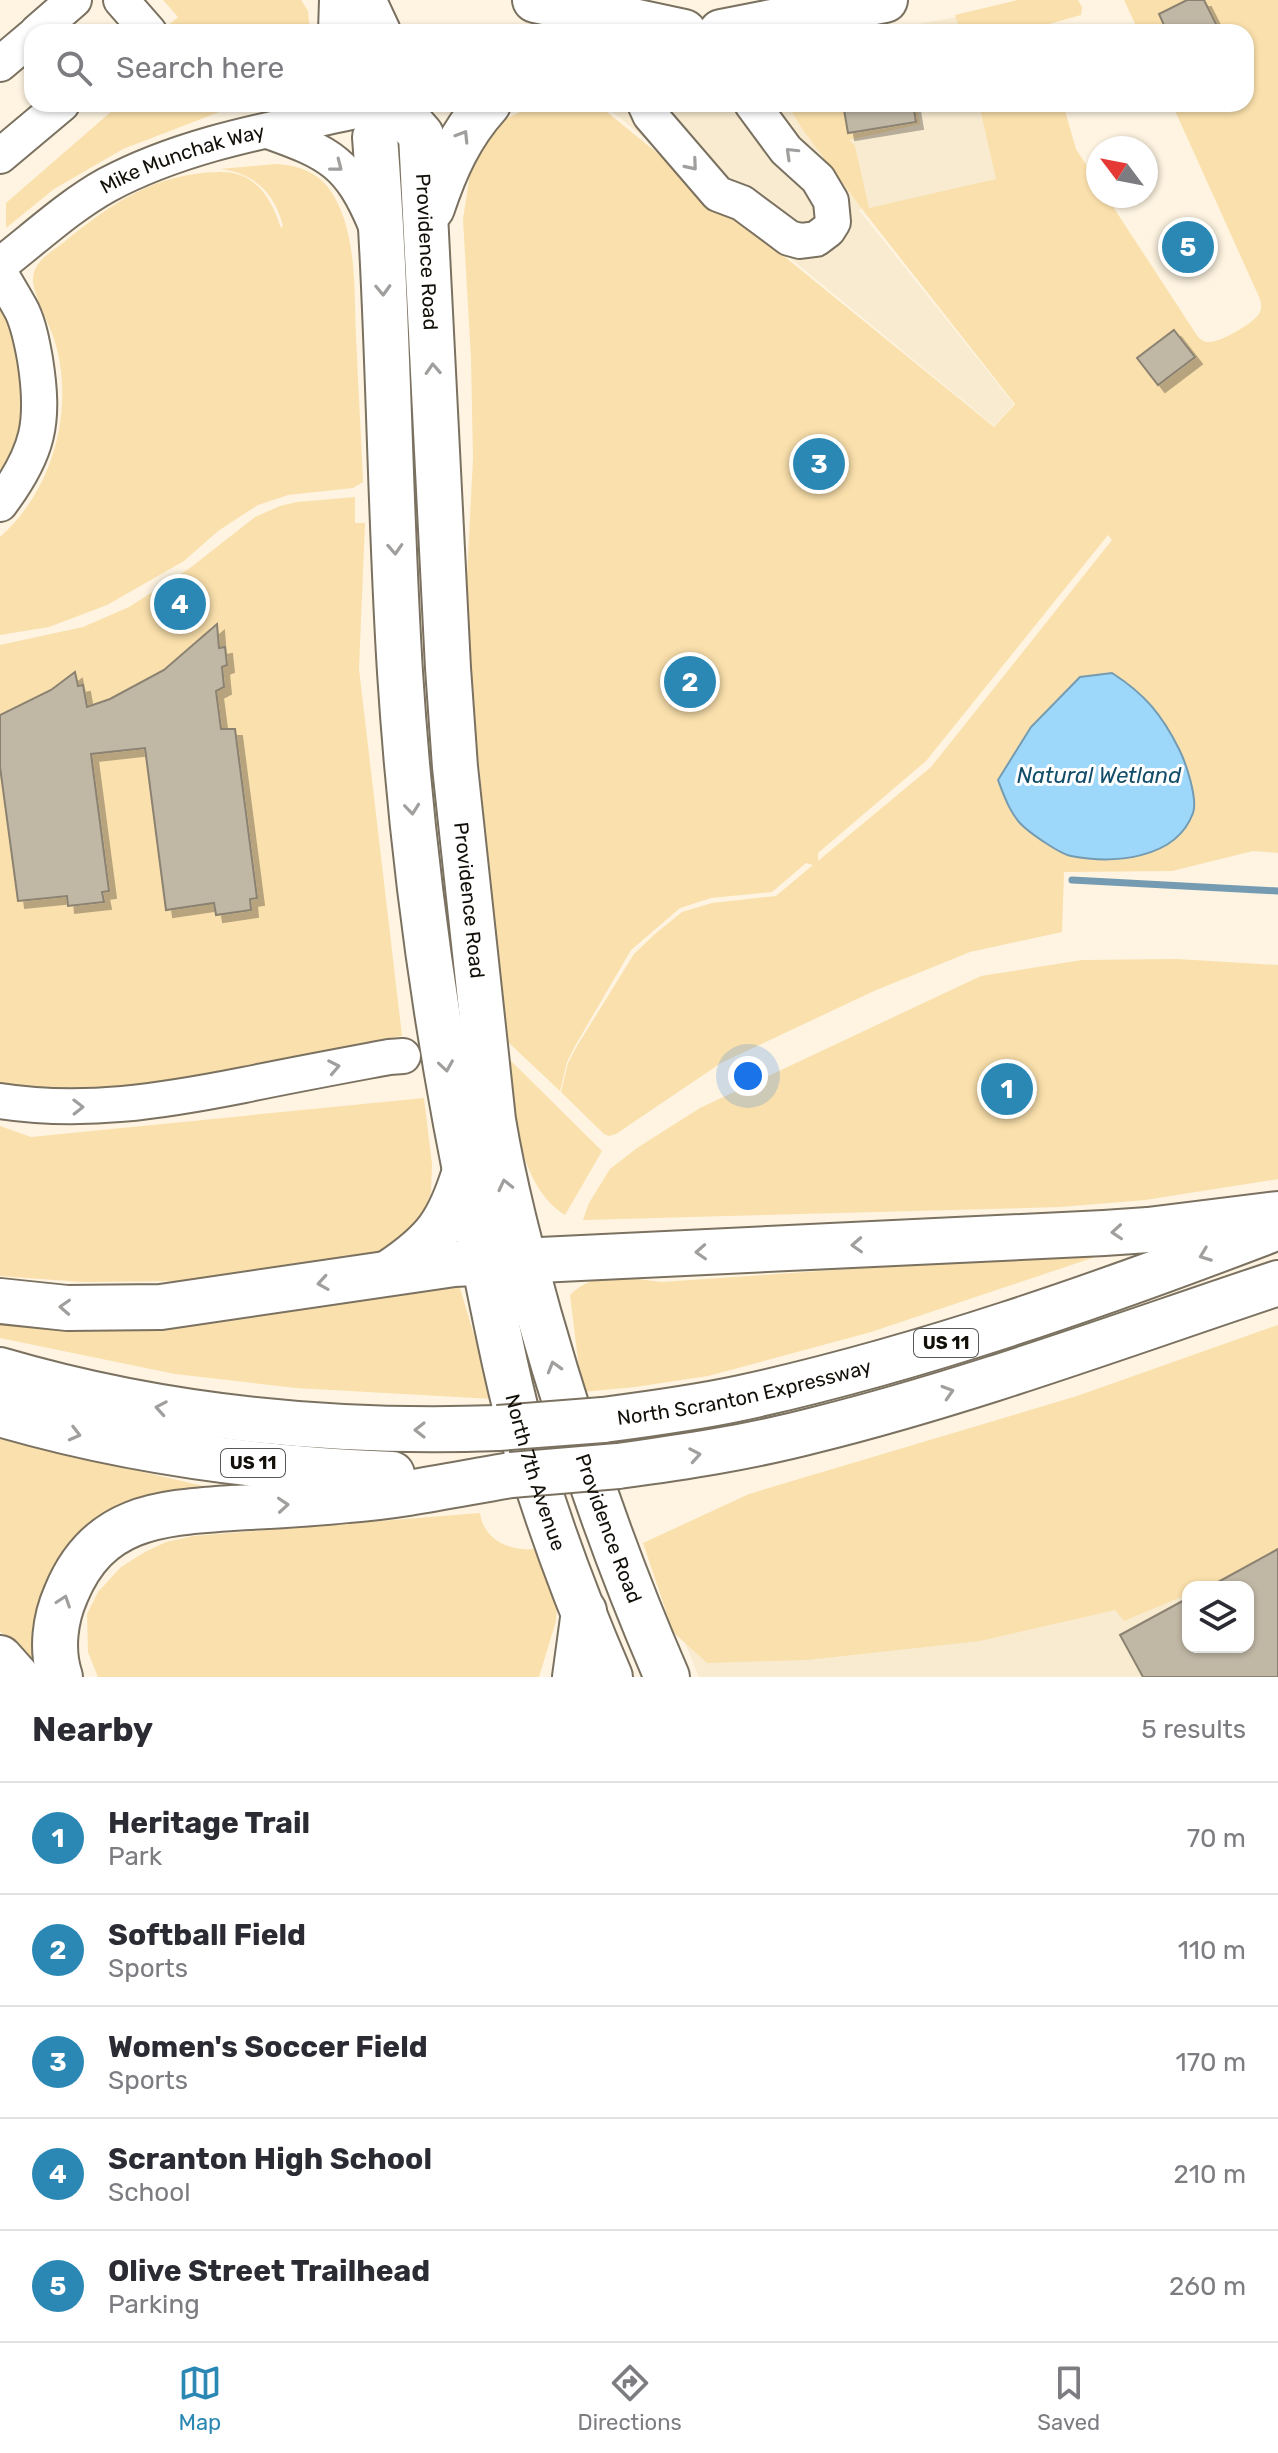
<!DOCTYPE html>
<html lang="en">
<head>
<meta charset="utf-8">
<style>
  body { margin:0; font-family:Rubik,sans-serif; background:#f7f7f7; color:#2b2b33 }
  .controls { position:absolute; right:24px; bottom:24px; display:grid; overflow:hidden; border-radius:16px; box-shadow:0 2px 6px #0004 }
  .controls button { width:72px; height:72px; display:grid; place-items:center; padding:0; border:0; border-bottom:2px solid #e1e1e2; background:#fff; color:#2b2b33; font:40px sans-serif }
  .compass { position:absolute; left:1086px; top:136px; width:72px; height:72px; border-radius:50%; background:#fff; box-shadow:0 2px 6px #0004; rotate:302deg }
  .you { position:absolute; left:748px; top:1076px; width:28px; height:28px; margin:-20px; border:6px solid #fff; border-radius:50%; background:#1a73e8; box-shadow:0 0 0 12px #1a73e833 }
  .badge { display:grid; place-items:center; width:52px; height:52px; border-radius:50%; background:#2b88b4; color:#fff; font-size:26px; font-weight:700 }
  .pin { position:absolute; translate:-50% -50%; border:4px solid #fff; box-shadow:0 2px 8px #0006 }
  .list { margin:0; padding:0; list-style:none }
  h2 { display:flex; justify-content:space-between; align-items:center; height:104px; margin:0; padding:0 32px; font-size:34px }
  h2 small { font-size:26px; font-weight:400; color:#7c7c81 }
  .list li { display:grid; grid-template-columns:52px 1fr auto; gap:24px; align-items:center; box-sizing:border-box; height:112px; padding:0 32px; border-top:2px solid #e1e1e2 }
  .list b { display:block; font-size:30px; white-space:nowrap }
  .list p { margin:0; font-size:26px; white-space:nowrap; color:#7c7c81 }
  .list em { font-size:26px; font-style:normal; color:#7c7c81 }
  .icon { flex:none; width:44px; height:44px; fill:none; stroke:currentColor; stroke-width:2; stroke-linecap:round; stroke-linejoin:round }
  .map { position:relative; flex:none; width:1278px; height:1677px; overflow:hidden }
  .search { position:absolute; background:#fff; box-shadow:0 2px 6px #0004; left:24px; right:24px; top:24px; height:88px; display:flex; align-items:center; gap:20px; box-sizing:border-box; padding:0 28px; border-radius:24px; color:#7c7c81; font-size:30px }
  .sheet { height:664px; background:#fff }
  nav { display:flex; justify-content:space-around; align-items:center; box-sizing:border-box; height:112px; border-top:2px solid #e1e1e2; background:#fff; font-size:22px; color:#7c7c81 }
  nav a { display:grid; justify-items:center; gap:4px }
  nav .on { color:#2b88b4 }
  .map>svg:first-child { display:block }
</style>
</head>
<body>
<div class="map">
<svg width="1278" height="1677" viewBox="0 0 1278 1677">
  <defs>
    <filter id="shadow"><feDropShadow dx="7" dy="7" stdDeviation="0" flood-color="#0004"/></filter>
  </defs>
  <rect width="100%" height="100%" fill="#fef4e1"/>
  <g fill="#f8ebd0" fill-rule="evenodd">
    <polygon points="963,16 966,32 874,32"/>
    <polygon points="603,104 982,104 999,182 859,210 1014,404 994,426"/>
    <path d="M1278,1515v162h-579l-16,-39zM1188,1587h60v60h-60z"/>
  </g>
  <g fill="#fae0ac" fill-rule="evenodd">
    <polygon points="163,0 301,0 308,11 310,32 163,32 164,29 178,17"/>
    <polygon points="1018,0 1078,0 1082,7 1081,15 1049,24 1046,32 961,32 955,15"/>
    <path d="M1124,0h154v853l-25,-2 -81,20 -108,1 -2,60 -92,20 -96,39 -153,72 -105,71 -7,2 -5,-2 -43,-42 7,-29 9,-17 57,-92 21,-20 27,-22 30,-9 64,-7 37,-31 -7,-2 -34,29 -61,6 -31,10 -49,42 -56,96 -8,16 -7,29 -54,-51 -35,-356 -5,-87 7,-139 -2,-100 -8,-139 9,-58 13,-21 17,-19 34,-17h61l397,323 21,-23 -150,-191 -62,-83 -16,-26h129l4,20 -71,16 6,6 14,62 127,-29 -17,-75h84l13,45 22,34v13h8l92,141c5,4 6,5 12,5 11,0 46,-20 50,-30 2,-5 1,-8 0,-13l-88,-195h74v-72h-107zM1108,535l4,5 -181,227 -113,94v-8l108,-92z"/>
    <polygon points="120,104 240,104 123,149 54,189 6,228 6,203"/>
    <path d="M275,164c25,1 48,10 60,34 22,40 19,93 21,138 2,49 5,97 7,146l-10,6 -65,7 -30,10 -40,26 -34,30 -77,44 -58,22 -49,8v-98c53,-47 75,-127 55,-195 -5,-18 -22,-46 -22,-63 0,-17 18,-27 30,-36 48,-40 93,-70 156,-71 37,-1 52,26 62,56l2,-2c-8,-33 -29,-53 -63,-57z"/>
    <polygon points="0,308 7,314 27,376 23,437 0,485"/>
    <path d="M355,497v26h10l-6,146 43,367c-133,21 -266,72 -402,52v-321l19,134 48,-5 2,10 35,-4 -13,-148 54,-6 21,162 91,-13 -22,-167 -14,-1 -5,-38 8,-4 -2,-20 3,-20 -6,1 -2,-23 -5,1c-27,37 -83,67 -125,81l-4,-22 -5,1 -3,-12 -45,28 -30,13v-70l83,-18 46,-20 61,-39 65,-51 25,-11 17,-4z"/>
    <polygon points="1177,959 1278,965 1278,1179 1145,1200 1060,1207 583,1220 589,1203 610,1169 637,1148 700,1108 981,976 1082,960"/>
    <path d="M509,1059l93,92 -37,64c-48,-31 -51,-105 -56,-156z"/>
    <polygon points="424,1098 432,1164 431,1193 419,1223 378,1257 179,1281 82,1282 0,1276 0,1126 31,1137"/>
    <path d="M1113,1251l-242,81 -163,44 -73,11 -53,5 -12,-97c26,-26 57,-17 91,-13z"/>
    <polygon points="457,1278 493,1399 296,1388 175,1374 0,1338 0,1314"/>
    <polygon points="1278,1325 1278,1556 1204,1587 1188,1587 1188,1594 1124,1621 1115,1610 980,1641 807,1660 707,1663 673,1632 643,1543 749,1494 1077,1396"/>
    <polygon points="0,1439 225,1491 132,1503 86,1527 61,1560 43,1677 0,1631"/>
    <path d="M480,1513c3,26 30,39 54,36l23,58 -1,14 -17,56h-441l-10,-25 -1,-38 11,-22 23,-25 24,-15 21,-10 27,-6z"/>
  </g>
  <path fill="#9dd7f9" stroke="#749bb1" stroke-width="2" d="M1112,673c33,21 50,42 67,76 7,14 19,50 14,64 -17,47 -81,51 -122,43 -11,-2 -38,-21 -47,-29 -13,-11 -20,-31 -26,-47l33,-53 49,-50z"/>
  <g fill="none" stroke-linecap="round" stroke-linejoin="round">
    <polyline stroke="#749bb1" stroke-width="7" points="1072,880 1278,891"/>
  </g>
  <g fill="#c0b7a5" stroke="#8b8271" stroke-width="2" filter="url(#shadow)">
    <polygon points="1187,0 1204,0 1220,32 1167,32 1159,14"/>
    <polygon points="843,104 913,104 916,122 848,133"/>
    <polygon points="1174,330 1195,357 1158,385 1137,358"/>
    <polygon points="217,624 219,648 225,647 227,665 222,667 224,687 216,691 221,729 235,729 257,898 250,899 251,910 216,915 214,903 166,910 145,748 91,754 109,891 102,892 104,902 68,906 67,896 18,901 0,767 0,715 51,690 75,672 78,686 83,685 87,707 110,699 164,670"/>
    <polygon points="1278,1549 1278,1677 1143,1677 1120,1635 1188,1598 1188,1647 1248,1647 1248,1587 1209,1587"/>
  </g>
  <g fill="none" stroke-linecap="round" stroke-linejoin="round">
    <defs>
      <g id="minor">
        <polyline points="121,0 149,32"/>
        <polyline points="37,32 74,0"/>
        <polyline points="336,32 337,0"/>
        <polyline points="0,64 32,37"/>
        <polyline points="645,104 650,115 718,194 742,203 789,238 800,241 816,239 828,230 833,222 831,201 818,179 786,150 752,104"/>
        <path d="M268,131c62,22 82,32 108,95"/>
        <polyline points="0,156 62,104"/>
        <path id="s1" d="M0,265c35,-27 69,-59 107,-80 86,-46 186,-59 280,-81"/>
        <path d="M0,273c7,12 15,25 22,38 7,15 10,31 13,48 10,63 4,93 -35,145"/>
        <path d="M0,1101c83,13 163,0 244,-16 48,-10 97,-19 145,-28l14,-1"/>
      </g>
      <g id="major">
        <polyline points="363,0 378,32"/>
        <polyline points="535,0 684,32"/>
        <polyline points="721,32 885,0"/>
        <path id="s2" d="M392,104l-17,33c14,178 14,357 25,535 12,188 38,376 78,561 15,72 28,144 48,215 23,77 52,155 84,229"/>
        <path id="s3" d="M394,104l27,31 27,533 7,99 38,353c11,66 28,130 46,195 35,123 77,245 128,362"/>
        <path d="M432,208c13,-39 28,-73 56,-104"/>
      </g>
      <g id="highway">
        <path d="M390,1272c45,-30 59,-49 75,-101"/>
        <polyline points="0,1301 67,1308 161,1307 454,1264 1104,1233 1148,1230 1278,1214"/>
        <path d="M0,1370c164,48 328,64 498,58"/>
        <path d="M0,1414c127,37 260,55 392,60"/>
        <path id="s4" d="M603,1420c46,-6 92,-12 138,-22 178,-39 357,-102 527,-167"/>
        <path d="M618,1466c66,-9 132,-19 197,-36 157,-39 310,-96 463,-147"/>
        <polyline points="0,1658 17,1677"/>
        <path d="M60,1677c-9,-27 -5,-58 6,-83 32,-78 93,-81 166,-86 39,-2 78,-4 116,-8 55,-4 109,-16 163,-25"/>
        <polyline points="575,1677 584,1611"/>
      </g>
    </defs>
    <use href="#minor" stroke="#7a7160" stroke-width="38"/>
    <use href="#major" stroke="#7a7160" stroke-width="48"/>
    <use href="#highway" stroke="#7a7160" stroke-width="48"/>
    <use href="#minor" stroke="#fff" stroke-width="34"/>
    <use href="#major" stroke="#fff" stroke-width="44"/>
    <use href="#highway" stroke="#fff" stroke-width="44"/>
    <defs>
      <g id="highway-bridge">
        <polyline points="498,1428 603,1420"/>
        <polyline points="511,1475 618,1466"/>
      </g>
    </defs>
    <use href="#highway-bridge" stroke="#7a7160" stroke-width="48" stroke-linecap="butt"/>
    <use href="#highway-bridge" stroke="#fff" stroke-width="44"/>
  </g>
  <defs><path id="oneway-chevron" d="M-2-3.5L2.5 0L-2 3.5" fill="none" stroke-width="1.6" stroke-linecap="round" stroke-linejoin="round" transform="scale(2)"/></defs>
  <g stroke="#a19f9d">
    <use href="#oneway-chevron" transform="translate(463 136) rotate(-58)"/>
    <use href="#oneway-chevron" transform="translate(791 153) rotate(-136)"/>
    <use href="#oneway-chevron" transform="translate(692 165) rotate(50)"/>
    <use href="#oneway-chevron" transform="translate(337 166) rotate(38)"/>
    <use href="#oneway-chevron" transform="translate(383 290) rotate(88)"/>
    <use href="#oneway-chevron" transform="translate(433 369) rotate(-93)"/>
    <use href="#oneway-chevron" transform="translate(395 549) rotate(87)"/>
    <use href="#oneway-chevron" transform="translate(412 809) rotate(84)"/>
    <use href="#oneway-chevron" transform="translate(446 1066) rotate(81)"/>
    <use href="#oneway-chevron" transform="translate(334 1067) rotate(-11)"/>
    <use href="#oneway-chevron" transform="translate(78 1107) rotate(-1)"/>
    <use href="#oneway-chevron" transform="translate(505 1185) rotate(-103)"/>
    <use href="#oneway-chevron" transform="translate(1117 1232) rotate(176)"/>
    <use href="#oneway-chevron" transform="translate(857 1245) rotate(177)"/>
    <use href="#oneway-chevron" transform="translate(701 1252) rotate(177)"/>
    <use href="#oneway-chevron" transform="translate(1205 1255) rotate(159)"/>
    <use href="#oneway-chevron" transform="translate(323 1283) rotate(171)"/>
    <use href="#oneway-chevron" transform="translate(65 1307) rotate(-177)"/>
    <use href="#oneway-chevron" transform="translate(554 1367) rotate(-106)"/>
    <use href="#oneway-chevron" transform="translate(948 1392) rotate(-17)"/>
    <use href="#oneway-chevron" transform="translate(161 1408) rotate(-170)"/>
    <use href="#oneway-chevron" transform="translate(420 1430) rotate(-180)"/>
    <use href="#oneway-chevron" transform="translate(75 1434) rotate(14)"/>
    <use href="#oneway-chevron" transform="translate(695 1455) rotate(-10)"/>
    <use href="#oneway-chevron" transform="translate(283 1505) rotate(-4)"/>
    <use href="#oneway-chevron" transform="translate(64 1601) rotate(-71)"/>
  </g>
  <g text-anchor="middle" stroke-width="6" stroke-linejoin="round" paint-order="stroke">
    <g fill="#fff" stroke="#5a5854" stroke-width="2">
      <rect x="914" y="1329" width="64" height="28" rx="6"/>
      <rect x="221" y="1449" width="64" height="28" rx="6"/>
    </g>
    <g font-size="18" font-weight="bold" fill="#13100a">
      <text x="946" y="1349">US 11</text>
      <text x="253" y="1469">US 11</text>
    </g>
    <g font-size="20" fill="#13100a" stroke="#fff">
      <text dy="7" stroke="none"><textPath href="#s1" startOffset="214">Mike Munchak Way</textPath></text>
      <text dy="7" stroke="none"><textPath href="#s3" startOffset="158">Providence Road</textPath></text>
      <text dy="7" stroke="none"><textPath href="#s3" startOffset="808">Providence Road</textPath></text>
      <text dy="7" stroke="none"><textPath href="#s4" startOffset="144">North Scranton Expressway</textPath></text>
      <text dy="7" stroke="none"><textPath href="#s2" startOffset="1386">North 7th Avenue</textPath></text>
      <text dy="7" stroke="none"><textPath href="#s3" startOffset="1454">Providence Road</textPath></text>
    </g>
    <g font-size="22" font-style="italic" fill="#124d69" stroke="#fff">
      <text x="1099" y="783">Natural Wetland</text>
    </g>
  </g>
</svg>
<div class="controls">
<button><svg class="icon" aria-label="layers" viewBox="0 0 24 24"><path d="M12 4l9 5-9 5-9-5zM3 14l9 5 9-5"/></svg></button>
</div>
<svg class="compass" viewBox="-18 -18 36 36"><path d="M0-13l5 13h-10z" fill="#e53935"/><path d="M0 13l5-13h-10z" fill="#7c7c81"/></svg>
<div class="you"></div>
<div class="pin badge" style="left:1007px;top:1089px">1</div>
<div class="pin badge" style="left:690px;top:682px">2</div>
<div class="pin badge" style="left:819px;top:464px">3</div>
<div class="pin badge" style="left:180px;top:604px">4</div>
<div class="pin badge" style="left:1188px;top:247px">5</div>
<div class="search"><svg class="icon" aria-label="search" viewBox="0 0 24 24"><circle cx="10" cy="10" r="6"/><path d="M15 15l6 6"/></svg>Search here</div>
</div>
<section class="sheet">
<h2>Nearby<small>5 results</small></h2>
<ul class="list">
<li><span class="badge">1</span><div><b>Heritage Trail</b><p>Park</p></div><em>70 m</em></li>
<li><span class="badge">2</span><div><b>Softball Field</b><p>Sports</p></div><em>110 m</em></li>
<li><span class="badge">3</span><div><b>Women's Soccer Field</b><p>Sports</p></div><em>170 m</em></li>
<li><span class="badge">4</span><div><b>Scranton High School</b><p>School</p></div><em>210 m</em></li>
<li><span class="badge">5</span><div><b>Olive Street Trailhead</b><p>Parking</p></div><em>260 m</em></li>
</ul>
</section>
<nav>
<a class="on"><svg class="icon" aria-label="map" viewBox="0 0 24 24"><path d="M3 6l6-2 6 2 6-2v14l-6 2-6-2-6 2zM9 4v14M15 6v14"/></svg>Map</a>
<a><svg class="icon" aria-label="directions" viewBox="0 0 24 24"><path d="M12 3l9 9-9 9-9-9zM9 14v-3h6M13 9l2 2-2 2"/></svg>Directions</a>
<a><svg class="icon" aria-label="saved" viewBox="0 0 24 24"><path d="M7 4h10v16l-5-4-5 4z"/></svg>Saved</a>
</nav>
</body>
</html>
